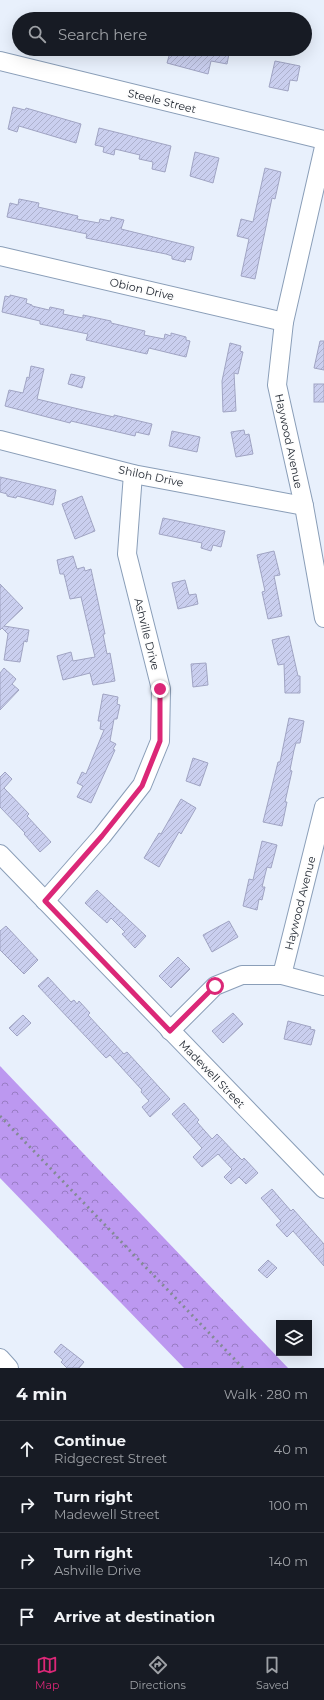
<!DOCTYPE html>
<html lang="en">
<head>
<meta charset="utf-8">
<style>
  body { margin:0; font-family:Montserrat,sans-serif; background:#20242c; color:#f1f3f6 }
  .controls { position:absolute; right:12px; bottom:12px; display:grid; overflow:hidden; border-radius:0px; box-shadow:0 4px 16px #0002 }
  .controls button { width:36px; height:36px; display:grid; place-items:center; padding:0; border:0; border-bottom:1px solid #363941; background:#171b24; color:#f1f3f6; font:20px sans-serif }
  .stop { position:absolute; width:12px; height:12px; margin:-9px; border:3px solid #db2777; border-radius:50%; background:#fff }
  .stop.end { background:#db2777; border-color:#fff; box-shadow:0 1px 4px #0008 }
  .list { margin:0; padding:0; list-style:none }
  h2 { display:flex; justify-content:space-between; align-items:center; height:52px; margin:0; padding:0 16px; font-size:17px }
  h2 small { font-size:13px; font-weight:400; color:#9ea1a6 }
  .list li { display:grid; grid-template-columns:26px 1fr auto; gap:12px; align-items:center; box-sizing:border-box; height:56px; padding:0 16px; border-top:1px solid #363941 }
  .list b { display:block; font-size:15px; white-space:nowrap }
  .list p { margin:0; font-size:13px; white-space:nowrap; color:#9ea1a6 }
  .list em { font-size:13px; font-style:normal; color:#9ea1a6 }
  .icon { flex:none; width:22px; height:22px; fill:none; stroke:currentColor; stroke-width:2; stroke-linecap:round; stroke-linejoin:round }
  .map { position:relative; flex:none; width:324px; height:1368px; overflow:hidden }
  .search { position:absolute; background:#171b24; box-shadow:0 4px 16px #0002; left:12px; right:12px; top:12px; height:44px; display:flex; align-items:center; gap:10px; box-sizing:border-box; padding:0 14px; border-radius:22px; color:#9ea1a6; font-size:15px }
  .sheet { height:276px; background:#171b24 }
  nav { display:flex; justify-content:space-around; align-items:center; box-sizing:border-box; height:56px; border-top:1px solid #363941; background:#171b24; font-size:11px; color:#9ea1a6 }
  nav a { display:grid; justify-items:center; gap:2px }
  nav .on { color:#db2777 }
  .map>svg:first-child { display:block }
</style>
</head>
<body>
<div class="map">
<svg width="324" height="1368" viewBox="0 0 324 1368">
  <defs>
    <pattern id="forest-crowns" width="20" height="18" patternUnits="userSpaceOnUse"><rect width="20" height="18" fill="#bc98f0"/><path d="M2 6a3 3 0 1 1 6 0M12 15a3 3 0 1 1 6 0" fill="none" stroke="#987cc3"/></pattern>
    <pattern id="building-hatch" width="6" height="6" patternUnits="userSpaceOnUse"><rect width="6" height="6" fill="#cacfef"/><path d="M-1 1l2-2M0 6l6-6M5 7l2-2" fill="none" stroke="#adb1cd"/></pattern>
  </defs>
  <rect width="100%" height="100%" fill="#e8f0fc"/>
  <polygon fill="url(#forest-crowns)" points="0,1066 288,1368 184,1368 0,1178"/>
  <g fill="url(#building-hatch)" stroke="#a0a4c3">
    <polygon points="171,49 230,49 227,64 211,61 208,74 167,63"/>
    <polygon points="275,61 300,66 297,81 290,80 288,91 269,87"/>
    <polygon points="13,107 25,110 26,108 81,124 76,143 19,126 17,132 8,129"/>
    <polygon points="99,128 171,146 165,172 152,169 153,162 139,159 140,155 115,149 114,155 103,152 104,147 95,145"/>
    <polygon points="195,152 219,158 213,183 190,176"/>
    <polygon points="265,168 281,172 275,199 272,198 255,279 241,276 249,239 237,236 241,219 253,222"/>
    <polygon points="19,199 39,203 38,207 78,216 77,219 99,223 100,219 110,221 111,217 124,220 121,229 194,247 191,260 186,259 185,262 172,259 172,256 166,254 86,238 87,234 7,217 10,203 18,205"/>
    <polygon points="10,295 27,299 26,303 32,305 32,306 49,310 50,307 64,310 63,314 83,318 83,315 111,321 111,323 145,331 144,335 164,339 165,334 171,336 171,333 186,337 186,340 190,341 186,357 149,348 147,354 86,340 88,334 40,324 40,321 2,312 5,296 10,297"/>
    <polygon points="320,341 324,341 324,370 314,368"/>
    <polygon points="230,343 241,346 240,351 243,352 238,374 234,373 236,411 223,412 222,381"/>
    <polygon points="31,366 44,369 37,399 87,411 114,417 114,415 152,424 149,435 136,432 135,436 71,421 70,423 5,406 9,390 23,393 27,377 29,378"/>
    <polygon points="71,374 85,377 82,388 68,384"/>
    <rect x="314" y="384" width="10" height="18"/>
    <polygon points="244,430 245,435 249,434 253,454 236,457 231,432"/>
    <polygon points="172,431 200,437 197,452 169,446"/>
    <polygon points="0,477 56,490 53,505 17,496 16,498 7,496 7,494 0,492"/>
    <polygon points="82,496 95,531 75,539 62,504"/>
    <polygon points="163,518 225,531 221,547 213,545 211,551 201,548 202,543 159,534"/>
    <polygon points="274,551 280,575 274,576 282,616 268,619 262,592 265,591 257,555"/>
    <polygon points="73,556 77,569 84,567 85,571 91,569 105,634 103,634 107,654 110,653 115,681 93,685 90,673 63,680 57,656 71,652 73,661 95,657 81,597 70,599 64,574 60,574 57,560"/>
    <polygon points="185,580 189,595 196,594 198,604 178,609 172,583"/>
    <polygon points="0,584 23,608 4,626 29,630 27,642 24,641 20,662 4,660 8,634 2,628 0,630"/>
    <polygon points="289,636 298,676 300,676 300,693 285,693 284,664 278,665 272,640"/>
    <polygon points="206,663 208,685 193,687 191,664"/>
    <polygon points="4,668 16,679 12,684 19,690 0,710 0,673"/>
    <polygon points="103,694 118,697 117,704 120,705 117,719 114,719 110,741 116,744 113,749 115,750 91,803 77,797 83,786 77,783 82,772 86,774 104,730 100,729 101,721 98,721"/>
    <polygon points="289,718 304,721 300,743 296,743 294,750 290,770 292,771 285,802 287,802 282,826 263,822 278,762 280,762"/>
    <polygon points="193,758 208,763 200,786 186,781"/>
    <polygon points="5,772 12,779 4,788 29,814 27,816 51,842 40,852 24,834 25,833 0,807 0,777"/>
    <polygon points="181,799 196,808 181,834 179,832 159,867 144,858 159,833 161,834"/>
    <polygon points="262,841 277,845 271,868 267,867 262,887 265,887 262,900 259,899 257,910 243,906 249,879 253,880"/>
    <polygon points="97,890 146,936 135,948 122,934 125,932 111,918 107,923 85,903"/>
    <polygon points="229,921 238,937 212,952 203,935"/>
    <polygon points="6,926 38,960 24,974 0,950 0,931"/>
    <polygon points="178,957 190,969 171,988 159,976"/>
    <polygon points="48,977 71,1002 74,1000 77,1004 79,1001 90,1013 88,1015 124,1054 127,1052 170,1099 150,1117 142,1107 149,1101 141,1092 142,1090 110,1055 106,1058 38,986"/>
    <polygon points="233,1013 243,1024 223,1043 212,1031"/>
    <polygon points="23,1015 31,1023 17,1036 9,1028"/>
    <polygon points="288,1021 311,1027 310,1029 315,1030 311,1045 284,1039"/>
    <polygon points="184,1103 199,1120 197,1122 212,1139 217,1134 237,1155 242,1160 244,1158 258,1173 246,1184 239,1177 231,1184 224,1177 232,1169 218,1154 202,1167 193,1157 202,1148 172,1114"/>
    <polygon points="272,1189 291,1211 293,1209 324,1244 324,1266 293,1231 287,1237 276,1225 281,1221 261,1198"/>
    <polygon points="268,1260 277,1268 267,1278 258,1270"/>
    <polygon points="61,1344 84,1362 79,1368 67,1368 61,1362 63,1360 54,1352"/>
  </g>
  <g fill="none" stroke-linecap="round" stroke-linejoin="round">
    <defs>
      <g id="minor">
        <polyline points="0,61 324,140"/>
        <polyline points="324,147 284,322 277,385 304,506 324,618"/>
        <polyline points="0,256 284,322"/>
        <polyline points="0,440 133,474 304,506"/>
        <polyline points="0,854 324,1189"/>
        <polyline points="45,901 102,836 142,785 160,741 161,689 127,554 133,474"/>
        <polyline points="282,975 324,807"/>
        <polyline points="170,1031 215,986 242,975 282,975 324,986"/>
        <polyline points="0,1358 9,1368"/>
      </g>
    </defs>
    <use href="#minor" stroke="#8a9eb8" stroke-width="20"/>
    <use href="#minor" stroke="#fff" stroke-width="18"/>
    <polyline stroke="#838a95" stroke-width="3" stroke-dasharray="2 4" stroke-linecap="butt" points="0,1116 243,1368"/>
  </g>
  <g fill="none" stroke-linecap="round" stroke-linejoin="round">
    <polyline stroke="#db2777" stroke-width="5" points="160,689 160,741 142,786 102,836 45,901 170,1031 215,986"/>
  </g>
  <g text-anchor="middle" stroke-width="3.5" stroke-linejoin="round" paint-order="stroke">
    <g font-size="11" fill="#1c232d" stroke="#fdfdfd">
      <text transform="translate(162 101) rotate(14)" y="4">Steele Street</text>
      <text transform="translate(142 289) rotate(13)" y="4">Obion Drive</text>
      <text transform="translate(289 441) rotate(78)" y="4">Haywood Avenue</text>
      <text transform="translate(151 476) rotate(12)" y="4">Shiloh Drive</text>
      <text transform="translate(147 634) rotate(76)" y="4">Ashville Drive</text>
      <text transform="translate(300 903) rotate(-76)" y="4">Haywood Avenue</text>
      <text transform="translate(212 1074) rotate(46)" y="4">Madewell Street</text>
    </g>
  </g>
</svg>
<div class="controls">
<button><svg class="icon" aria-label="layers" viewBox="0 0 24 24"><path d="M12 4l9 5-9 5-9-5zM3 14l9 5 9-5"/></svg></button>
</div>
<div class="stop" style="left:215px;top:986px"></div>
<div class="stop end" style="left:160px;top:689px"></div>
<div class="search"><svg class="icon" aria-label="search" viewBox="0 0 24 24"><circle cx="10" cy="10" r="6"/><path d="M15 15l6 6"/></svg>Search here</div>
</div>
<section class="sheet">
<h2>4 min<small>Walk · 280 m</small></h2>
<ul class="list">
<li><svg class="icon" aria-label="ahead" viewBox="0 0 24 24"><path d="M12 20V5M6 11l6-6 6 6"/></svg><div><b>Continue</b><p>Ridgecrest Street</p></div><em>40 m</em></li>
<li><svg class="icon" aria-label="right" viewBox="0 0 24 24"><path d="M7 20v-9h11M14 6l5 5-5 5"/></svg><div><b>Turn right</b><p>Madewell Street</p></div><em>100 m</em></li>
<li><svg class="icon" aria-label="right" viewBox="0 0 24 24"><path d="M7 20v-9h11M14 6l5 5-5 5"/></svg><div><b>Turn right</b><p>Ashville Drive</p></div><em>140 m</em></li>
<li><svg class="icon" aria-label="arrive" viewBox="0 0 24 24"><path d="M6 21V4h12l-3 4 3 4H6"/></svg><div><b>Arrive at destination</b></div></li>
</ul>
</section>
<nav>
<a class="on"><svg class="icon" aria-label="map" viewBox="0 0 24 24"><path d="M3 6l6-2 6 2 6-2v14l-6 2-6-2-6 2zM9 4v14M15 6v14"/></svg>Map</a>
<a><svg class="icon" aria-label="directions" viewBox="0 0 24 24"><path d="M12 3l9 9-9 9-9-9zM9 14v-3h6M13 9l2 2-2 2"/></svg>Directions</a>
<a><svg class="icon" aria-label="saved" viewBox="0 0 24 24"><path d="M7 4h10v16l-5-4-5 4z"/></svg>Saved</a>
</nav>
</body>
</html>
